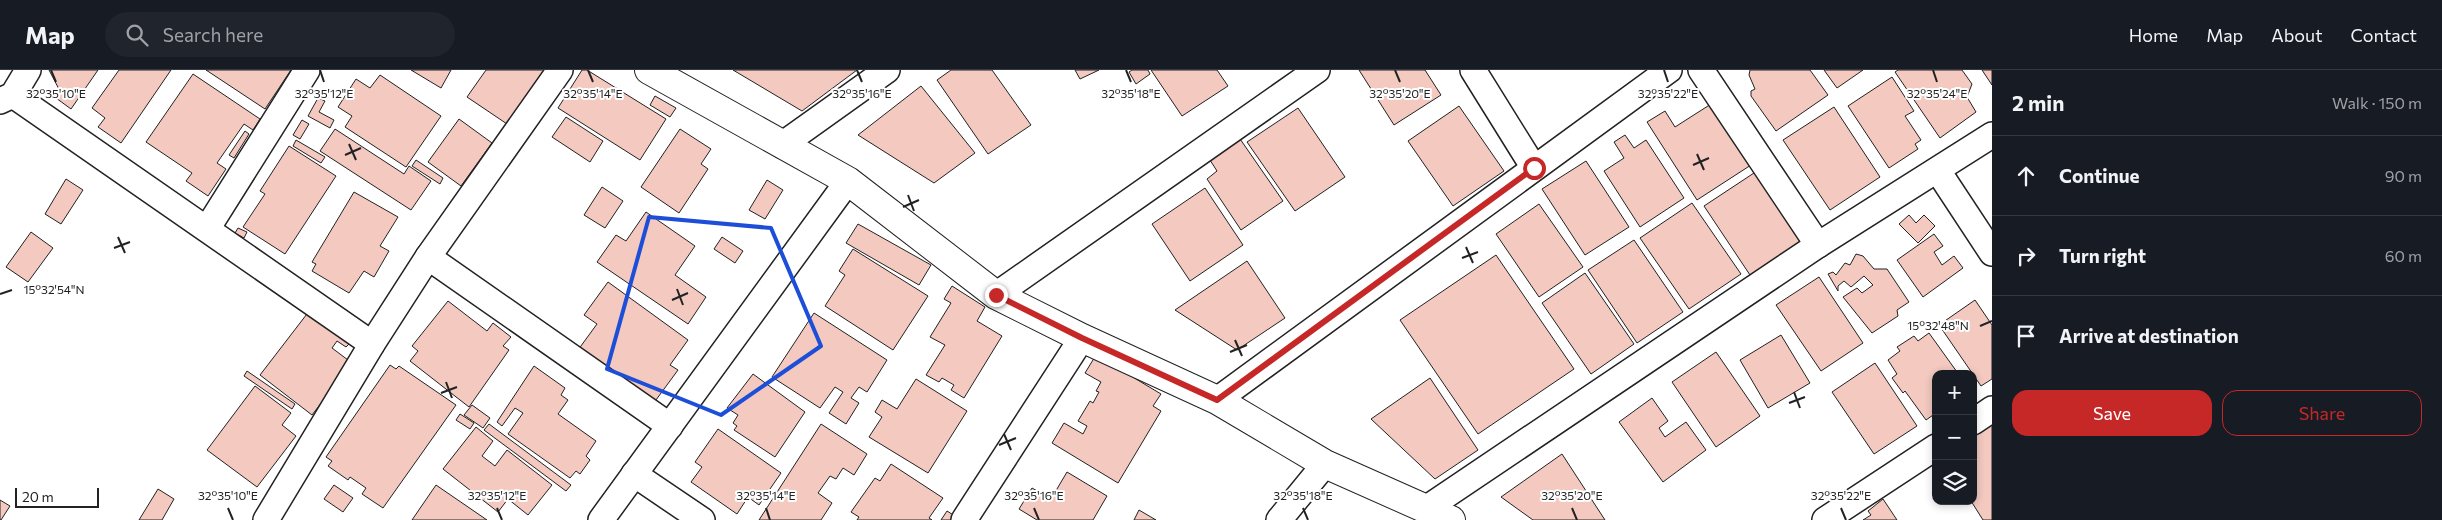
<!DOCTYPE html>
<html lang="en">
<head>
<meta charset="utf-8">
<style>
  body { margin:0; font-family:Commissioner,sans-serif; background:#20242c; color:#f1f3f6 }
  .controls { position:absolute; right:15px; bottom:15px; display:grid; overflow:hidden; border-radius:10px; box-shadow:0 2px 8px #0003 }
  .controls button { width:45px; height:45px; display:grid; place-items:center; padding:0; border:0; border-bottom:1px solid #363941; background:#171b24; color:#f1f3f6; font:25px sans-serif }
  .scale { position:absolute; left:15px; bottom:12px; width:84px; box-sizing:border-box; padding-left:5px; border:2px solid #222; border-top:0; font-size:14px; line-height:18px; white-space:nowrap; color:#222; -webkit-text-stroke:4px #fff; paint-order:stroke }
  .stop { position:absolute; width:15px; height:15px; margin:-11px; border:4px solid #c62828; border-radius:50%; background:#fff }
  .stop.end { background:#c62828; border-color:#fff; box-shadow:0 1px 5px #0008 }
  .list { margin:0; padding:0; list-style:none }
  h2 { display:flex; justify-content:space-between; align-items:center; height:65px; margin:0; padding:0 20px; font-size:21px }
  h2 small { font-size:16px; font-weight:400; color:#9ea1a6 }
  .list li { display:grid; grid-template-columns:32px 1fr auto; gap:15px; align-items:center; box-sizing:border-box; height:80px; padding:0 20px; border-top:1px solid #363941 }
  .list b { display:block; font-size:19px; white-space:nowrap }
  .list em { font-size:16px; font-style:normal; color:#9ea1a6 }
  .actions { display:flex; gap:10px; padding:15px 20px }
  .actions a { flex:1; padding:11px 0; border:1px solid #c62828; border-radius:15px; text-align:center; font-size:18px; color:#c62828 }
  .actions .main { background:#c62828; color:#fff }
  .icon { flex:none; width:28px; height:28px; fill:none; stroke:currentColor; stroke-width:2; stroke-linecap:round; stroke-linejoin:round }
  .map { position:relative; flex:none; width:1992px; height:450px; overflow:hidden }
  header { display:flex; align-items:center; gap:30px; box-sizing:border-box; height:70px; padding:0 25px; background:#171b24; border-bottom:1px solid #363941 }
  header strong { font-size:24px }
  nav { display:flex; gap:28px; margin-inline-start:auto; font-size:18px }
  .search { width:350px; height:45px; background:#20242c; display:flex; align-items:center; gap:12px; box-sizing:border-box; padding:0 18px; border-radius:28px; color:#9ea1a6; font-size:19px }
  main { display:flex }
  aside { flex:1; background:#171b24 }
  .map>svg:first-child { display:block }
</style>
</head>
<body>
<header>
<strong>Map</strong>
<div class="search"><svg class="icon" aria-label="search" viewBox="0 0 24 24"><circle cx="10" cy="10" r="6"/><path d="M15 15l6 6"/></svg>Search here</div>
<nav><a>Home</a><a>Map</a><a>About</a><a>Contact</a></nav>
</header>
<main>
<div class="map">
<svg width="1992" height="450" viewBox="0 0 1992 450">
  <rect width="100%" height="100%" fill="#fff"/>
  <g fill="#f3c9c0" stroke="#222">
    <polygon points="49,0 98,0 71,39 56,28 61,23"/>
    <polygon points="119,0 171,0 121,73 98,57 105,48 92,38"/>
    <polygon points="206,0 291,0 265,39"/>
    <polygon points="411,0 451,0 441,18"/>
    <polygon points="486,0 549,0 510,56 467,27"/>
    <polygon points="582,0 587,0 666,49 640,90 558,38"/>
    <polygon points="733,0 857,0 802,41"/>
    <polygon points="951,0 992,0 1031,55 988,84 937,10"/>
    <polygon points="1075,0 1099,0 1080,9"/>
    <polygon points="1132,0 1148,0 1150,4 1136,14 1129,2"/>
    <polygon points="1151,0 1217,0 1228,16 1182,46"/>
    <polygon points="1359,0 1425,0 1441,25 1394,55"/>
    <polygon points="1750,0 1810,0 1828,25 1776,61 1751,26 1751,21 1755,19 1749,5"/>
    <polygon points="1824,0 1863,0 1837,18"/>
    <polygon points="1898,0 1962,0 1972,14 1967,27 1976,42 1940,68 1895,2"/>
    <polygon points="1982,0 1992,0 1992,15"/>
    <polygon points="193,4 260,49 253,60 244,54 217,93 226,99 208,126 186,111 192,103 146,72"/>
    <polygon points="380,5 441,46 406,97 345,57 352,46 338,37 356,9 370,18"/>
    <polygon points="1892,7 1914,41 1905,46 1921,70 1915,74 1918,79 1889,98 1848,36"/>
    <polygon points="921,16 975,83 934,113 858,65"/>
    <polygon points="655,26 676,38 670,47 650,35"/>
    <polygon points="318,28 325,31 319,42 334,50 330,58 308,46"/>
    <polygon points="1711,34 1751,95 1697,130 1647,52 1665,41 1675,57"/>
    <polygon points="1459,36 1504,101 1453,136 1408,71"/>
    <polygon points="1834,37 1880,107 1830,140 1783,70"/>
    <polygon points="1298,38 1345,107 1295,141 1247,72"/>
    <polygon points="566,47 603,71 590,92 552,67"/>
    <polygon points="459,49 492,73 461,116 428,92"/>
    <polygon points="302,50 309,54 300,69 293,65"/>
    <polygon points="335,59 404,104 409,96 431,111 411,140 320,81"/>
    <polygon points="680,59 711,79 701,94 708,99 679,143 641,117"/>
    <polygon points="245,61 249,64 234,88 229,85"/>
    <polygon points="1625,65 1634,78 1646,70 1684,128 1640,157 1604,101 1624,88 1614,72"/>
    <polygon points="1238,66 1283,131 1241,160 1207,109 1217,101 1208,87"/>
    <polygon points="296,70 325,87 321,93 293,76"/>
    <polygon points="289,76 336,106 285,184 243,157 265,124 260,121"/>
    <polygon points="416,90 443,108 440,114 412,96"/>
    <polygon points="1586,91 1629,157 1585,185 1542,119"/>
    <polygon points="1757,101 1804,169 1750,205 1704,136"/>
    <polygon points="66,109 83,120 61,154 45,144"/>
    <polygon points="767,110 783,120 765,149 749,140"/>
    <polygon points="602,117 623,131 605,158 584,145"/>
    <polygon points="1205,118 1243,175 1190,211 1152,154"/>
    <polygon points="354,122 398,147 380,176 389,181 374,207 364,201 349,223 312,201 316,194 312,192"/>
    <polygon points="1692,133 1741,204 1689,239 1640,168"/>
    <polygon points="1539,134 1583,197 1539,227 1496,164"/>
    <polygon points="646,142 695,176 675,205 706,227 688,254 597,192 616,165 626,171"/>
    <polygon points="1909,145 1916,153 1924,145 1935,156 1918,173 1899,154"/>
    <polygon points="858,154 931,195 919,215 846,173"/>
    <polygon points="238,158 247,162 244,168 235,163"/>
    <polygon points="31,162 53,178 28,212 6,197"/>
    <polygon points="1934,164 1943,176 1934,182 1942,195 1954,186 1963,198 1923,227 1897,190"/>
    <polygon points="722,167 743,181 735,193 714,179"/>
    <polygon points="1634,170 1683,242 1637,273 1588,200"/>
    <polygon points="853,179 928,226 893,280 825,236 845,205 839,201"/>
    <polygon points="1856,184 1863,186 1874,199 1887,199 1909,232 1897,240 1898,246 1872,263 1843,227 1857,218 1862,223 1873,215 1864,206 1851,217 1844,211 1838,216 1838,221 1828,204 1833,202 1836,205 1845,193 1850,195"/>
    <polygon points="1496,185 1574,299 1478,364 1400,250"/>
    <polygon points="1247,191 1285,248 1237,280 1175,240"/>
    <polygon points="1585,203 1634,274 1591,304 1542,233"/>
    <polygon points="1819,207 1863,273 1821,301 1776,235"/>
    <polygon points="608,212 688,270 670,295 678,300 653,334 578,280 597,254 584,245"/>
    <polygon points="952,216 985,237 977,251 1002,266 964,328 951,320 954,315 942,308 939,312 926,305 945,275 930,267 951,233 944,229"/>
    <polygon points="1975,230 1992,255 1992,309 1981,316 1939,255"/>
    <polygon points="448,231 487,261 493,253 511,267 503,276 509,280 469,337 410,291 418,281 412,276"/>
    <polygon points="310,240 349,274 346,277 337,271 332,278 352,293 312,345 260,305"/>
    <polygon points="814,243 887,290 867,322 859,317 851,328 859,333 846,354 829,343 843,322 835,317 820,338 772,307"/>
    <polygon points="1929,263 1957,302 1936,304 1936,343 1926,350 1905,321 1903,323 1892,308 1897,304 1888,290 1900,281 1897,277 1914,266 1918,271"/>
    <polygon points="1781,265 1810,313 1768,338 1740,290"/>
    <polygon points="1716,282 1760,346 1716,377 1672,312"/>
    <polygon points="1096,285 1161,324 1153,336 1161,341 1118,413 1052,373 1064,353 1083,364 1087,356 1078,351 1090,331 1093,333 1099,322 1096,321 1101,312 1085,303"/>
    <polygon points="1875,293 1917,356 1874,384 1832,322"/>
    <polygon points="390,295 396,299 399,296 456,335 383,438 362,424 366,418 350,407 348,410 328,396 332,391 326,387"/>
    <polygon points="534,296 565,318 561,325 568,330 558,344 596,371 586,386 590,390 580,404 576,401 570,408 508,364 523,343 515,338 502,356 497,352"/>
    <polygon points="247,301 295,334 292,339 244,306"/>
    <polygon points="753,304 805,342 775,387 734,360 737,356 733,353 738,345 727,338"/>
    <polygon points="1430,308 1478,380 1435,409 1371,349"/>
    <polygon points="916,309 967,341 928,403 869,367 882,347 875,342 882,330 897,339"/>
    <polygon points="255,316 291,343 282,355 296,366 257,417 207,380"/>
    <polygon points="1652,328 1668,351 1659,358 1665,367 1686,352 1706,380 1663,412 1619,352"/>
    <polygon points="472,335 490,348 483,358 464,345"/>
    <polygon points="460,344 474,353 470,359 456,350"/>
    <polygon points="489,354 571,415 566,421 484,360"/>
    <polygon points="821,354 867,384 854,405 843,398 836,409 830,406 818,423 832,433 821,450 759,450"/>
    <polygon points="1992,355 1992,450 1983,450 1971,431 1973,431 1973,367"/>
    <polygon points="476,357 493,371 482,386 495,396 507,380 552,415 528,445 508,429 498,442 443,399"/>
    <polygon points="718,359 781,403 759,435 748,427 737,444 691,412 702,397 695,392"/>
    <polygon points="1562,384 1605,450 1533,450 1501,427"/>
    <polygon points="891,394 943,428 929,448 932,450 857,450 859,447 851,442 875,408 880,411"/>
    <polygon points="1067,402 1107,426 1093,450 1037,450 1019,439 1032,418 1051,429"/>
    <polygon points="334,415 353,428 343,442 324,429"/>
    <polygon points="436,415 487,450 412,450"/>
    <polygon points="158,419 174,429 162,450 139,450"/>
    <polygon points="1883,429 1897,450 1863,450 1871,445 1868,441"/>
    <polygon points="0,430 10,436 1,450 0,450"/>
    <polygon points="1139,440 1156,450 1134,450"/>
    <polygon points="947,441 955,446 953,450 941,450"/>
  </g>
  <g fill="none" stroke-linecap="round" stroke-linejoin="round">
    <defs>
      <g id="street">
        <polyline points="1473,0 1534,98"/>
        <polyline points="1701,0 1818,175"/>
        <polyline points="13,25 372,274"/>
        <polyline points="0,31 13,25 28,0"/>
        <polyline points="782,75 887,0"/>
        <polyline points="1938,101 1992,183"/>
        <polyline points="207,159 307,0"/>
        <polyline points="428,187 670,356"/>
        <polyline points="996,225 1317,0"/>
        <polyline points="1217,330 1669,0"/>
        <polyline points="1973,352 1992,339"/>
        <polyline points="634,404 702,450"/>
        <polyline points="1427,438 1818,175 1992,65"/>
        <polyline points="266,450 372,274 428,187 560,0"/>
        <polyline points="601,450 848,111"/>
        <polyline points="964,450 1082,268"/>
        <polyline points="1279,450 1325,394"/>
        <polyline points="1825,450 1936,377"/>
      </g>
      <polyline id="secondary" points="649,0 848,111 996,225 1082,268 1217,330 1325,394 1451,450"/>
    </defs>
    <use href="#street" stroke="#222" stroke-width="28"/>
    <use href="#secondary" stroke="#222" stroke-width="30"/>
    <use href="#street" stroke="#fff" stroke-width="25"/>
    <use href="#secondary" stroke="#fff" stroke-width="28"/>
  </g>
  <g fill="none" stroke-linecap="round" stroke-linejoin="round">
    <polyline stroke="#c62828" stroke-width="6" points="996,225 1082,268 1217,330 1534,98"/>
  </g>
  <path fill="none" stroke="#1d4ed8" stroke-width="4" stroke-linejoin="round" d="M649,147l122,11 50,118 -100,69 -114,-46z"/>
  <path fill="none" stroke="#222" stroke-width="2" d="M51,0l5,12M320,0l4,12M588,0l5,12M857,0l5,12M1126,0l5,12M1395,0l5,12M1664,0l4,12M1933,0l4,12M349,74l7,16M1697,84l7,16M345,85l16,-7M1693,95l16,-7M908,125l6,16M903,137l16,-7M118,167l7,16M1466,177l7,16M114,178l16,-6M1462,188l16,-6M677,219l6,16M0,224l12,-4M672,230l16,-7M1980,256l12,-5M1235,270l7,16M1230,282l17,-7M446,312l6,16M1794,322l6,16M441,323l16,-6M1789,333l16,-6M1004,364l7,16M999,375l17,-7M228,438l5,12M497,438l5,12M766,438l4,12M1034,438l5,12M1303,438l5,12M1572,438l5,12M1841,438l5,12"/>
  <g font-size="12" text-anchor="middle" fill="#222" stroke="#fff" stroke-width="4" stroke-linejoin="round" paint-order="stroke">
    <text x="56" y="28">32°35'10"E</text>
    <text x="324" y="28">32°35'12"E</text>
    <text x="593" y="28">32°35'14"E</text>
    <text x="862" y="28">32°35'16"E</text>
    <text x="1131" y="28">32°35'18"E</text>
    <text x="1400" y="28">32°35'20"E</text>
    <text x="1668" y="28">32°35'22"E</text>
    <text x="1937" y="28">32°35'24"E</text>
    <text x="54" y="224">15°32'54"N</text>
    <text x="1938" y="260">15°32'48"N</text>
    <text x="228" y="430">32°35'10"E</text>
    <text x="497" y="430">32°35'12"E</text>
    <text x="766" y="430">32°35'14"E</text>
    <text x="1034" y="430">32°35'16"E</text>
    <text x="1303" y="430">32°35'18"E</text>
    <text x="1572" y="430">32°35'20"E</text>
    <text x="1841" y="430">32°35'22"E</text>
  </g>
</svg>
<div class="controls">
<button>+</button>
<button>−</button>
<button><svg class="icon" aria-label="layers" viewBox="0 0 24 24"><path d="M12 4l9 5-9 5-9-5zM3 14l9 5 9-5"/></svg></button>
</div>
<div class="scale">20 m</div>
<div class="stop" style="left:1534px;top:98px"></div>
<div class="stop end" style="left:996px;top:225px"></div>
</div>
<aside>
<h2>2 min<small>Walk · 150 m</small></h2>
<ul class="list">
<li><svg class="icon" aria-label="ahead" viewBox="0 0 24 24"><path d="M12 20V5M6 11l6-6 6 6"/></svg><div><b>Continue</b></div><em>90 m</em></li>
<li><svg class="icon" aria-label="right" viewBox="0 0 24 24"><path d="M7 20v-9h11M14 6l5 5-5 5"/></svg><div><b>Turn right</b></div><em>60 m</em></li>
<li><svg class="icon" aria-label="arrive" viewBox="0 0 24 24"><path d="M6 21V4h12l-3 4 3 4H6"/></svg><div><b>Arrive at destination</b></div></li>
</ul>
<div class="actions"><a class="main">Save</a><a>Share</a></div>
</aside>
</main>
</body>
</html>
